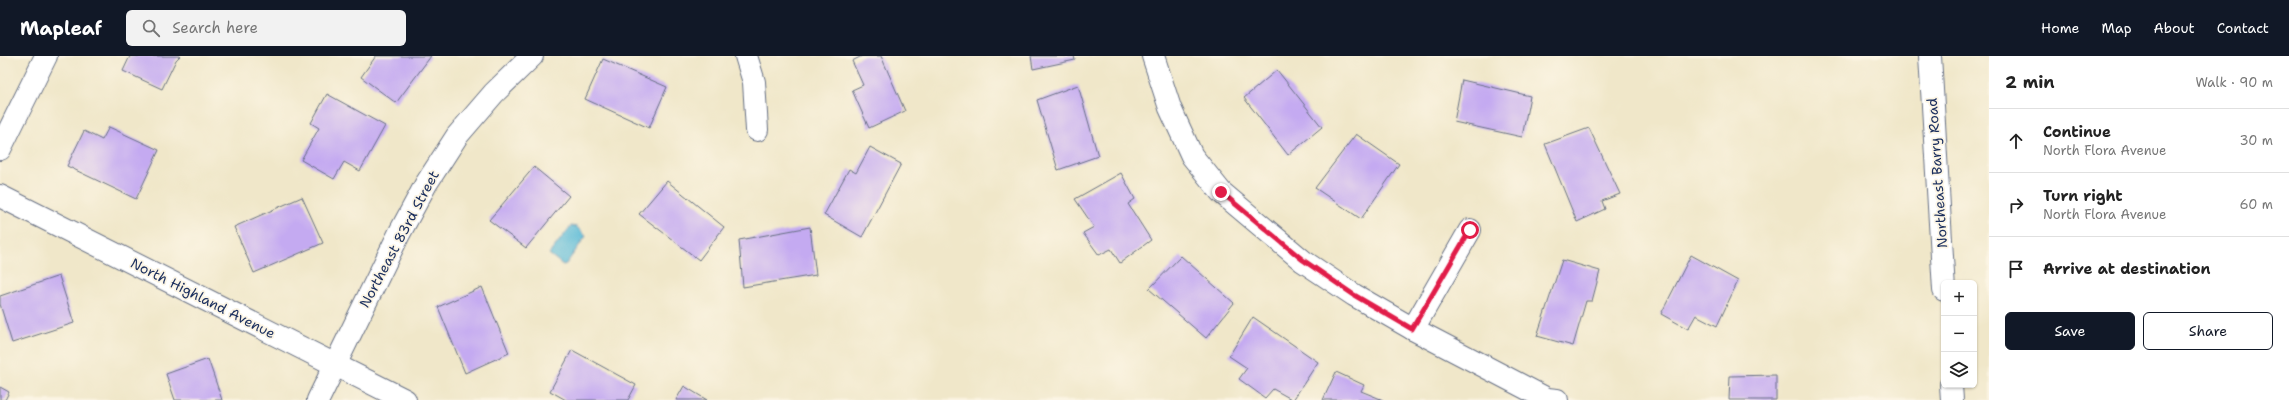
<!DOCTYPE html>
<html lang="en">
<head>
<meta charset="utf-8">
<style>
  body { margin:0; font-family:"Shantell Sans",sans-serif; background:#f2f2f2; color:#222 }
  .controls { position:absolute; right:12px; bottom:12px; display:grid; overflow:hidden; border-radius:6px; box-shadow:0 1px 3px #0004 }
  .controls button { width:36px; height:36px; display:grid; place-items:center; padding:0; border:0; border-bottom:1px solid #e0e0e0; background:#fff; color:#222; font:20px sans-serif }
  .stop { position:absolute; width:12px; height:12px; margin:-9px; border:3px solid #e11d48; border-radius:50%; background:#fff }
  .stop.end { background:#e11d48; border-color:#fff; box-shadow:0 1px 4px #0008 }
  .list { margin:0; padding:0; list-style:none }
  h2 { display:flex; justify-content:space-between; align-items:center; height:52px; margin:0; padding:0 16px; font-size:17px }
  h2 small { font-size:13px; font-weight:400; color:#767676 }
  .list li { display:grid; grid-template-columns:26px 1fr auto; gap:12px; align-items:center; box-sizing:border-box; height:64px; padding:0 16px; border-top:1px solid #e0e0e0 }
  .list b { display:block; font-size:15px; white-space:nowrap }
  .list p { margin:0; font-size:13px; white-space:nowrap; color:#767676 }
  .list em { font-size:13px; font-style:normal; color:#767676 }
  .actions { display:flex; gap:8px; padding:12px 16px }
  .actions a { flex:1; padding:9px 0; border:1px solid #111827; border-radius:6px; text-align:center; font-size:14px; color:#111827 }
  .actions .main { background:#111827; color:#fff }
  .icon { flex:none; width:22px; height:22px; fill:none; stroke:currentColor; stroke-width:2; stroke-linecap:round; stroke-linejoin:round }
  .map { position:relative; flex:none; width:1989px; height:344px; overflow:hidden }
  header { display:flex; align-items:center; gap:24px; box-sizing:border-box; height:56px; padding:0 20px; background:#111827; color:#fff }
  header strong { font-size:19px }
  nav { display:flex; gap:22px; margin-inline-start:auto; font-size:14px }
  .search { width:280px; height:36px; background:#f2f2f2; display:flex; align-items:center; gap:10px; box-sizing:border-box; padding:0 14px; border-radius:6px; color:#767676; font-size:15px }
  main { display:flex }
  aside { flex:1; background:#fff }
  .map>svg:first-child { display:block }
</style>
</head>
<body>
<header>
<strong>Mapleaf</strong>
<div class="search"><svg class="icon" aria-label="search" viewBox="0 0 24 24"><circle cx="10" cy="10" r="6"/><path d="M15 15l6 6"/></svg>Search here</div>
<nav><a>Home</a><a>Map</a><a>About</a><a>Contact</a></nav>
</header>
<main>
<div class="map">
<svg width="1989" height="344" viewBox="0 0 1989 344">
  <rect width="100%" height="100%" fill="#fcf5e5"/>
  <filter id="ink" filterUnits="userSpaceOnUse"><feTurbulence type="fractalNoise" baseFrequency=".025" numOctaves="2"/><feDisplacementMap in="SourceGraphic" scale="8" xChannelSelector="R" yChannelSelector="G"/><feConvolveMatrix kernelMatrix="1 2 1 2 8 2 1 2 1" color-interpolation-filters="sRGB"/></filter>
  <filter id="wash" filterUnits="userSpaceOnUse"><feTurbulence type="fractalNoise" baseFrequency=".012" numOctaves="4" result="noise"/><feDisplacementMap in="SourceGraphic" scale="16" xChannelSelector="R" yChannelSelector="G"/><feGaussianBlur stdDeviation="0.9" result="paint"/><feColorMatrix in="noise" values="0 0 0 0 0 0 0 0 0 0 0 0 0 0 0 0 0 1.4 0 .05"/><feComposite in="paint" operator="in"/></filter>
  <g filter="url(#wash)">
    <rect width="100%" height="100%" fill="#f0e7c9"/>
    <polygon fill="#59bad7" stroke="#3a749a" points="571,170 577,171 586,180 566,208 563,209 549,198"/>
    <g id="blocks">
      <g fill="#c4aaf1">
        <polygon points="130,0 180,0 176,4 162,33 123,15"/>
        <polygon points="376,0 431,0 396,47 361,21"/>
        <polygon points="862,0 881,0 905,55 869,72 852,34 863,29 852,5"/>
        <polygon points="1031,0 1074,0 1075,4 1033,13"/>
        <polygon points="603,3 667,31 649,72 585,43"/>
        <polygon points="1277,14 1322,71 1288,99 1244,42"/>
        <polygon points="1462,24 1530,40 1522,81 1454,66"/>
        <polygon points="1078,29 1098,100 1058,114 1037,44"/>
        <polygon points="327,38 385,70 360,115 344,106 334,123 301,104 319,72 311,67"/>
        <polygon points="109,71 159,94 136,143 67,110 84,75 102,84"/>
        <polygon points="1589,72 1620,138 1602,145 1605,153 1577,166 1545,88"/>
        <polygon points="1356,78 1399,108 1361,163 1315,132"/>
        <polygon points="870,91 901,108 862,181 824,159 849,113 856,117"/>
        <polygon points="534,111 569,140 526,192 489,164"/>
        <polygon points="1121,117 1135,143 1128,148 1151,184 1120,207 1111,193 1099,199 1083,177 1094,171 1075,143"/>
        <polygon points="667,125 724,171 699,204 639,158"/>
        <polygon points="302,141 323,187 254,217 234,171"/>
        <polygon points="810,171 816,219 743,231 739,184"/>
        <polygon points="1691,199 1738,225 1717,270 1696,259 1688,273 1661,258"/>
        <polygon points="1181,200 1234,247 1206,282 1149,233"/>
        <polygon points="1562,204 1600,215 1592,245 1586,245 1573,290 1537,280"/>
        <polygon points="59,220 74,267 12,287 0,248 0,240"/>
        <polygon points="482,231 509,297 465,317 438,251"/>
        <polygon points="1253,261 1318,306 1293,344 1273,333 1265,342 1239,323 1247,312 1229,300"/>
        <polygon points="572,294 636,329 628,344 566,344 550,335"/>
        <polygon points="208,303 222,344 175,344 166,318"/>
        <polygon points="1336,316 1364,329 1361,335 1383,344 1323,344"/>
        <polygon points="1776,319 1776,344 1729,344 1730,320"/>
        <polygon points="684,330 707,344 676,344"/>
        <polygon points="0,331 9,336 5,344 0,344"/>
      </g>
    </g>
  </g>
  <g filter="url(#ink)">
    <use href="#blocks" fill-opacity="0" stroke="#666f83" stroke-width="1"/>
    <g fill="none" stroke-linecap="round" stroke-linejoin="round">
      <defs>
        <g id="street">
          <polyline points="746,0 754,26 757,74"/>
          <polyline points="1153,0 1170,52 1192,100 1221,136 1303,205 1354,239 1413,273 1547,343 1557,344"/>
          <polyline points="0,93 46,0"/>
          <polyline points="0,140 405,344"/>
          <polyline points="1413,273 1470,174"/>
          <polyline points="318,344 399,178 426,128 457,80 494,37 532,0"/>
        </g>
        <g id="secondary">
          <polyline points="1930,0 1944,234"/>
          <polyline points="1951,329 1952,344"/>
        </g>
      </defs>
      <use href="#street" stroke="#666f83" stroke-width="24"/>
      <use href="#secondary" stroke="#666f83" stroke-width="24"/>
      <use href="#street" stroke="#fff" stroke-width="22"/>
      <use href="#secondary" stroke="#fff" stroke-width="22"/>
    </g>
  </g>
  <g fill="none" stroke-linecap="round" stroke-linejoin="round" filter="url(#ink)">
    <polyline stroke="#e11d48" stroke-width="5" points="1221,136 1303,204 1354,239 1412,273 1470,174"/>
  </g>
  <g text-anchor="middle" stroke-width="3.5" stroke-linejoin="round" paint-order="stroke">
    <g font-size="14" fill="#1b2f5e" stroke="#fcf5e5">
      <text transform="translate(1937 117) rotate(-94)" y="5">Northeast Barry Road</text>
      <text transform="translate(399 183) rotate(-62)" y="5">Northeast 83rd Street</text>
      <text transform="translate(203 242) rotate(27)" y="5">North Highland Avenue</text>
    </g>
  </g>
</svg>
<div class="controls">
<button>+</button>
<button>−</button>
<button><svg class="icon" aria-label="layers" viewBox="0 0 24 24"><path d="M12 4l9 5-9 5-9-5zM3 14l9 5 9-5"/></svg></button>
</div>
<div class="stop" style="left:1470px;top:174px"></div>
<div class="stop end" style="left:1221px;top:136px"></div>
</div>
<aside>
<h2>2 min<small>Walk · 90 m</small></h2>
<ul class="list">
<li><svg class="icon" aria-label="ahead" viewBox="0 0 24 24"><path d="M12 20V5M6 11l6-6 6 6"/></svg><div><b>Continue</b><p>North Flora Avenue</p></div><em>30 m</em></li>
<li><svg class="icon" aria-label="right" viewBox="0 0 24 24"><path d="M7 20v-9h11M14 6l5 5-5 5"/></svg><div><b>Turn right</b><p>North Flora Avenue</p></div><em>60 m</em></li>
<li><svg class="icon" aria-label="arrive" viewBox="0 0 24 24"><path d="M6 21V4h12l-3 4 3 4H6"/></svg><div><b>Arrive at destination</b></div></li>
</ul>
<div class="actions"><a class="main">Save</a><a>Share</a></div>
</aside>
</main>
</body>
</html>
